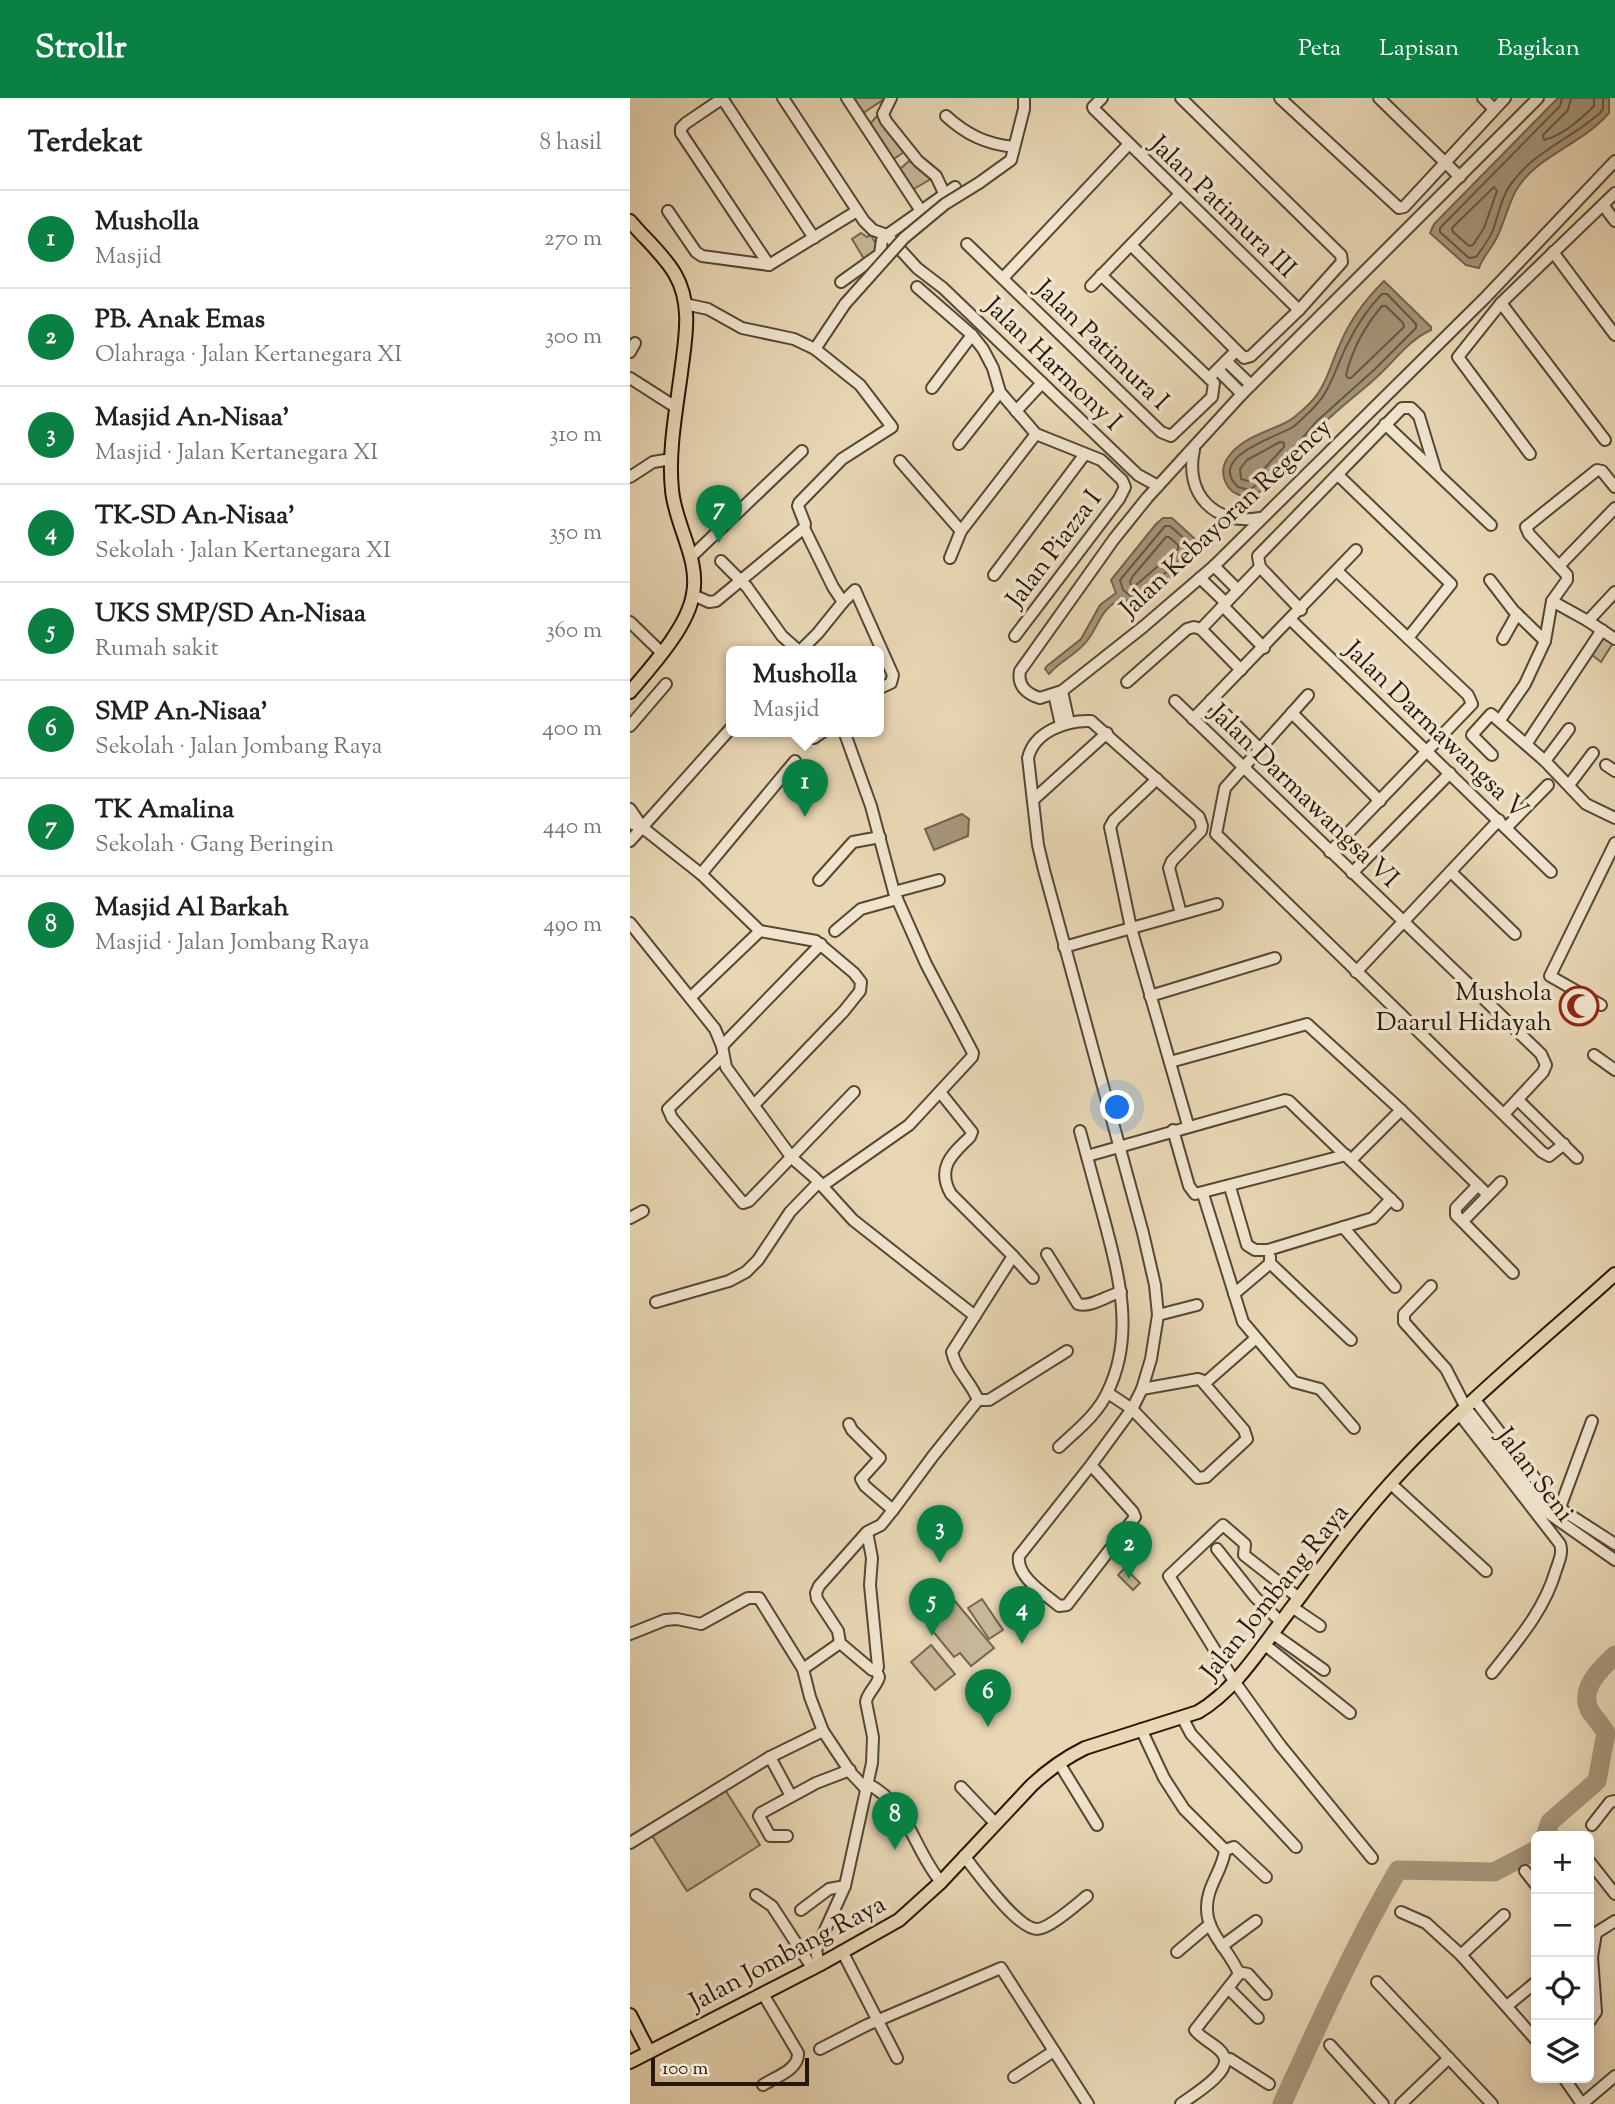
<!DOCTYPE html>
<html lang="id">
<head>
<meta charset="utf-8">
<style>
  body { margin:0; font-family:"Sorts Mill Goudy",serif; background:#f6f6f6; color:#222 }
  .controls { position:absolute; right:21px; bottom:21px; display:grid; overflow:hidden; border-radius:10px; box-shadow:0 4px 18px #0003 }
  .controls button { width:63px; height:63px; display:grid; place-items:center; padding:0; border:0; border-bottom:2px solid #e0e0e0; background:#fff; color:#222; font:35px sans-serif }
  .scale { position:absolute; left:21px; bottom:18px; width:158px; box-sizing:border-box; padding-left:7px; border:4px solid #261708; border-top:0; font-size:19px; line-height:24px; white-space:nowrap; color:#261708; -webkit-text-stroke:5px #f0e4ce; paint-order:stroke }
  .you { position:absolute; left:488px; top:1010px; width:24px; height:24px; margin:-18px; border:5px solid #fff; border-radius:50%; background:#1a73e8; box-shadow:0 0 0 10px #1a73e833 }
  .badge { display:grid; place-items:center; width:46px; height:46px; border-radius:50%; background:#0b8043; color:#fff; font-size:23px; font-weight:700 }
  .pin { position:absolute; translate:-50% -58px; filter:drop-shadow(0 2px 4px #0008) }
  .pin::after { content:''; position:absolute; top:37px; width:24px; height:21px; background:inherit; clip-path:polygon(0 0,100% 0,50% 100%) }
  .popup { position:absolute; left:96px; top:548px; width:158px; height:91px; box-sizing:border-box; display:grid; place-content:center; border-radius:10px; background:#fff; filter:drop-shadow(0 2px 5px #0005); font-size:23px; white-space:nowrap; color:#767676 }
  .popup b { font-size:26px; color:#222 }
  .popup::after { content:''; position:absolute; left:50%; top:100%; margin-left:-14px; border:14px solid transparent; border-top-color:#fff }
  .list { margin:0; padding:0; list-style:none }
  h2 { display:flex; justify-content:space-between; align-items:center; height:91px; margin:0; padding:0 28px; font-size:30px }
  h2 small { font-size:23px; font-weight:400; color:#767676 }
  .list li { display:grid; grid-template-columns:46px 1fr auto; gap:21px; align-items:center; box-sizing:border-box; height:98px; padding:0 28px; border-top:2px solid #e0e0e0 }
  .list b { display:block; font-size:26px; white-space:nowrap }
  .list p { margin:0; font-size:23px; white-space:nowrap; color:#767676 }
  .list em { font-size:23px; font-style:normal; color:#767676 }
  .icon { flex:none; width:38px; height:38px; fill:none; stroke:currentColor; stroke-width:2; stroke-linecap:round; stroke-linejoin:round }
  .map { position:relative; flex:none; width:985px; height:2006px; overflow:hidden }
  header { display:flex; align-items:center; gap:42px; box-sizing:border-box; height:98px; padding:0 35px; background:#0b8043; color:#fff }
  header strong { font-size:33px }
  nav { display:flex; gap:38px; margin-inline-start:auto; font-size:24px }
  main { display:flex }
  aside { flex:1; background:#fff }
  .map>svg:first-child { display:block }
</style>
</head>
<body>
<header>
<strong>Strollr</strong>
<nav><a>Peta</a><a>Lapisan</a><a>Bagikan</a></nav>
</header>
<main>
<aside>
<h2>Terdekat<small>8 hasil</small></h2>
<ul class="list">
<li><span class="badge">1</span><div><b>Musholla</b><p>Masjid</p></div><em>270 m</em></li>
<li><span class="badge">2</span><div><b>PB. Anak Emas</b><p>Olahraga · Jalan Kertanegara XI</p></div><em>300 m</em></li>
<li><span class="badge">3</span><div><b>Masjid An-Nisaa'</b><p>Masjid · Jalan Kertanegara XI</p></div><em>310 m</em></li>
<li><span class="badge">4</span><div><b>TK-SD An-Nisaa'</b><p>Sekolah · Jalan Kertanegara XI</p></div><em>350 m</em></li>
<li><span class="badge">5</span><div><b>UKS SMP/SD An-Nisaa</b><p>Rumah sakit</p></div><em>360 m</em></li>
<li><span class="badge">6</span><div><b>SMP An-Nisaa'</b><p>Sekolah · Jalan Jombang Raya</p></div><em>400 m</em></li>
<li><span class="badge">7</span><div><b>TK Amalina</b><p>Sekolah · Gang Beringin</p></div><em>440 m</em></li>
<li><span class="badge">8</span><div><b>Masjid Al Barkah</b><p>Masjid · Jalan Jombang Raya</p></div><em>490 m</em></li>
</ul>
</aside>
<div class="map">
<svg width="985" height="2006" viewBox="0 0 985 2006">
  <rect width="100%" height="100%" fill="#e8d6b4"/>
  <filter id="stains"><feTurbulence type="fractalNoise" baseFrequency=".00286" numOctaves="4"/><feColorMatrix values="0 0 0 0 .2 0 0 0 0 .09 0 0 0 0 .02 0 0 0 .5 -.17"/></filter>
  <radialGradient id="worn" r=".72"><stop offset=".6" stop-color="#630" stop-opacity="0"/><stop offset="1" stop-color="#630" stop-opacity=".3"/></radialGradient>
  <g fill="#c7b697" stroke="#766650" stroke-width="2">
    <polygon points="223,0 256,0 233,15"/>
    <polygon points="246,19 249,19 274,54 262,62 239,27"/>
    <polygon points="279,63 296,74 301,81 282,92 269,72"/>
    <polygon points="231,135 237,139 241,137 246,146 245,154 234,161 222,141"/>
    <polygon points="973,539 983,545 971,564 962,557"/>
    <polygon points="495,1470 510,1485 503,1492 488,1477"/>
    <polygon points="310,1485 364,1550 341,1568 330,1555 324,1559 282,1508"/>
    <polygon points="352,1501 373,1532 359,1541 338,1510"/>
    <polygon points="301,1547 325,1576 305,1592 281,1564"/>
    <polygon points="94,1690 130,1747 57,1793 21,1736"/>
  </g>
  <g fill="#a6957a" stroke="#73634c" stroke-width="2">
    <path d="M928,0h51v15c-20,23 -47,34 -70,52 -30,24 -27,39 -41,70 -5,12 -15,21 -19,33l-13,-3 -36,-32 4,-9z"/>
    <path d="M754,183l47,46v3c-22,10 -35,29 -52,45 -22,21 -47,37 -67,61 -14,16 -25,34 -41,48 -8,7 -18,14 -28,12 -17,-3 -25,-23 -16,-37 12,-20 39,-27 58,-36 9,-4 18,-13 25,-20 17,-17 21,-41 31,-61 10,-24 25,-43 43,-61z"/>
    <path d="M533,420h9l23,21 2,13 -24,24 -34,27 -6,3 -11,-9c-25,17 -20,24 -35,44 -11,14 -27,20 -38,33l-4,-5 2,-3 34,-27 19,-34 16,-12 -5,-13 45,-56z"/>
    <polygon points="332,716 339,721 338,738 304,752 295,731"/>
  </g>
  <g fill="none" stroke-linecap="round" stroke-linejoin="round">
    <g stroke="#665641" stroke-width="2">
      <path d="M932,0l-2,8 -120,122v4l29,26 7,-1c6,-8 13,-17 17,-27 6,-17 9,-36 21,-50 22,-29 59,-43 86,-67l3,-4v-11"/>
      <path d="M941,0l-3,12 -25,25 1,5c18,-4 37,-21 50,-34v-8"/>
      <polygon points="864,89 867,93 854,130 843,147 839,148 823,134 822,130"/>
      <path d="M752,196h5l29,30v4l-41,41 -58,52 -49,57 -19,12 -11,-3c-32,-30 39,-50 55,-60 4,-3 8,-7 12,-11 27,-23 28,-44 43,-73 9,-18 20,-35 34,-49z"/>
      <path d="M756,208l17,17 1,4 -53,51h-3l-2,-3c6,-25 19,-49 36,-69z"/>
      <polygon points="650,344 654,345 654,349 632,373 618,383 611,381 610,371 617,362"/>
      <polygon points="535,428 540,428 558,444 559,453 538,473 506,498 502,499 493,492 490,482"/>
      <polygon points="536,439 539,439 548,447 548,451 506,487 501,487 500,483 503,478"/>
    </g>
    <g stroke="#a6957a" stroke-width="19">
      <path d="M915,1738l5,-14 47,-41 9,-48c-4,-7 -9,-13 -14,-19 -16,-23 8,-45 23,-59"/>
      <path d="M652,2006c36,-79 72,-158 116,-234l96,2 42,-22"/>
    </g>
    <defs>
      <g id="minor">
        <polyline points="92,0 184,140"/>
        <polyline points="93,0 56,25 51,30 51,35 139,167"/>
        <polyline points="153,0 234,123 243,132 257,137 287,170 313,190 508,377 528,388"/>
        <polyline points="217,0 291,113"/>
        <polyline points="261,0 253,16 256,23 288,63 306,78 314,95"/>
        <polyline points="472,0 463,9 464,11 669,212"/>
        <polyline points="650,0 769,110 774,109 875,0"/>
        <polyline points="749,0 830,79"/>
        <polyline points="853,0 864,11"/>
        <path d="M908,0l-296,296 -95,104 -33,41 -94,132c-3,15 7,23 20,27l22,-7 81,-64 71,-61 271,-268 130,-137"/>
        <path d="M316,18c21,19 40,28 68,31"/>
        <polyline points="349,85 381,62 394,11 394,0"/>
        <polyline points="973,107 985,123"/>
        <polyline points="38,113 66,154 72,158 139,167 227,113"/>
        <polyline points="337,146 531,334 541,338 582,299 584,285 471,177"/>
        <polyline points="501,147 614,260 621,258 669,212 712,164 711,157 551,0"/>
        <polyline points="923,154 985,237"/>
        <polyline points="373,180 499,46"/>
        <polyline points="211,184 250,156 252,142 257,137 325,89"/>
        <polyline points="461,188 550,96"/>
        <polyline points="287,189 342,237 353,251 363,270 370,294 406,336 471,362 492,382 495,389 489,401 385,538"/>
        <polyline points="871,205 975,342"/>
        <polyline points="55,206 78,211 112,230 164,241 185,251 230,287 262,329 212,361 169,405 168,408 175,426 174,430 86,503 79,504 63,497"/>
        <polyline points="185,251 215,206"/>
        <polyline points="0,254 5,245"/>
        <polyline points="596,263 621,287"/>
        <polyline points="588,272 612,296"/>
        <polyline points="0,280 47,310"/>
        <polyline points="579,280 606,253"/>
        <polyline points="302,290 342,237"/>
        <polyline points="386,313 412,285"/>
        <polyline points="755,326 861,427"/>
        <polyline points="329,346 370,294"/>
        <path d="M564,352c-10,44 21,76 66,68"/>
        <polyline points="900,356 828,259 871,205 985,95"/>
        <polyline points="270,363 331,433"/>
        <polyline points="708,377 821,486 778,540"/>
        <polyline points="0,379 23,364 42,361"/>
        <polyline points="174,430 203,489 213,504 225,492 263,577 261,585 248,591"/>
        <polyline points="61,459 172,353"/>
        <polyline points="320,460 331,433 406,336"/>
        <polyline points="91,463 117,489 152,538 169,553"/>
        <polyline points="584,468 608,492"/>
        <polyline points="929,468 985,410"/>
        <polyline points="630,469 628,458 772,310 781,310 789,318 806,374"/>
        <polyline points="630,469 671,512"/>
        <polyline points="364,477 455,356"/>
        <polyline points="570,480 596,505"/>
        <polyline points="860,482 883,512 915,543 922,503"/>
        <polyline points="985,494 958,523 985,541"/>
        <polyline points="593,508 634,550"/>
        <polyline points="661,522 921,774"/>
        <polyline points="958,523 922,503 937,482 937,477 899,436 896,429 967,372 972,373 985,389"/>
        <polyline points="0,524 32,555"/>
        <polyline points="571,531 630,469"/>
        <polyline points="571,531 611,572"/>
        <polyline points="873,541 887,516"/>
        <polyline points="170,553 188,535 213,504"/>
        <polyline points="497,584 557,531 564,529 571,531"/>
        <polyline points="432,593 439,625"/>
        <polyline points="424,596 431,627"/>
        <polyline points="678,597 595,690 586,736 912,1054 919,1058 934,1046"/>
        <polyline points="581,602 630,651"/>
        <polyline points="545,603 911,956 916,967 913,974 874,1016"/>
        <polyline points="662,615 750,703"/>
        <polyline points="563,621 726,452"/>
        <polyline points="870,622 895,586 915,543"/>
        <polyline points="0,628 36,586"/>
        <polyline points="184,640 194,633"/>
        <polyline points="897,645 972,532"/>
        <polyline points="862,657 842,637 861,616 915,663 956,706 985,720"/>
        <polyline points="915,663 939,631"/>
        <polyline points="976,667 985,673"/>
        <polyline points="527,681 484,722 480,729 501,830 558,1027"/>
        <polyline points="939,687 963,655"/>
        <polyline points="403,702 477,635"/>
        <polyline points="0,711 13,730"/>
        <polyline points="0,725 13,730 71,776 130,833 186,843 224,875 231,884 230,893 214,913 124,1007"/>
        <polyline points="876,730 918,687"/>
        <polyline points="0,743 102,629"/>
        <polyline points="700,754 842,606 838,597 707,473"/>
        <polyline points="821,774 885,836"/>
        <polyline points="722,775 820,675"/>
        <polyline points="71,776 165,663"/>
        <polyline points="189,782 223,744 250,739"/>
        <polyline points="264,794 309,782"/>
        <polyline points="0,825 85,931 92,948 96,969 162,1060 185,1080 223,1122 345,1218"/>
        <polyline points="205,833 231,811 267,801"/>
        <polyline points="434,849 587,806"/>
        <polyline points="726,874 869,722"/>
        <polyline points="520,898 645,860"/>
        <polyline points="61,899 130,833"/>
        <polyline points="971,907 920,878 985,745"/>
        <polyline points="92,948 191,846"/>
        <polyline points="964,957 985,972"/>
        <polyline points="93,958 38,1011 42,1020 113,1105 119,1103 224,994"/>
        <polyline points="540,964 677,926 771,1012 858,1097"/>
        <polyline points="888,1002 947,1060"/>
        <polyline points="543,1032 559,1088 565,1096 716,1057"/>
        <polyline points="457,1058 655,1002 659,1003 767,1107"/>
        <polyline points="721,1062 771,1012"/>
        <polyline points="848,1087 826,1110 826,1117 883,1175"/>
        <polyline points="192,1088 279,1027 342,959 343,955 296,866 264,794 241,708 214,633"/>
        <polyline points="600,1089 617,1147 625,1152 638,1152 743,1120 761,1101"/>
        <polyline points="573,1096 613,1224 664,1284 690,1291 724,1330"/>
        <polyline points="0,1120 13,1113"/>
        <polyline points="833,1123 871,1084"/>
        <polyline points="713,1129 765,1189"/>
        <path d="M417,1156l31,50c13,4 30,-9 43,-12"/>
        <polyline points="383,1158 403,1180"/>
        <polyline points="640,1165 721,1242"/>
        <polyline points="801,1188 774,1216 774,1224 816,1271 836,1310 918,1415 985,1462"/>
        <polyline points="604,1196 637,1168 640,1165 640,1159"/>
        <polyline points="26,1204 99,1183 116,1174 128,1162 160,1114 189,1084"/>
        <polyline points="528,1217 567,1207"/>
        <polyline points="575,1285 625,1241"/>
        <polyline points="478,1295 502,1311 568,1380 576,1379 617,1341 614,1332 571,1282 568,1281 512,1291"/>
        <polyline points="348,1302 359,1302 437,1253"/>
        <polyline points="845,1302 920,1400 929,1410 985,1446"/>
        <path d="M830,1317l100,129c3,9 -1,17 -4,26 -12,41 -38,70 -64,103"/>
        <polyline points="219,1326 222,1332 250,1360 231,1381 235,1388 263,1412"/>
        <path d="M429,1349c18,-17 39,-33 49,-56 27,-56 11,-115 -4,-172 -8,-29 -16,-58 -24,-88"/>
        <path d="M461,1367l42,47 2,5 -68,88 -8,1c-14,-12 -43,-29 -40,-50l72,-91 41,-56 10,-20 9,-30 7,-44 -3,-30 -12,-52 -99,-363 -6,-25 -10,-87c6,-26 38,-38 63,-37l108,96 3,9 -1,5 -29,30 -3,7 12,46"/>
        <polyline points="760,1385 856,1473"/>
        <polyline points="928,1415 962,1323"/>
        <path d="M237,1434l5,26 -2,27 8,82 -2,3h-4l-32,-27 -2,-12 -21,-32 -1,-6 3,-7 48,-54 14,-7 12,-15 40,-54 45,-56c-7,-18 -22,-29 -26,-48l61,-96 -62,-62c-15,-26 1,-40 19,-57l2,-5 -32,-40"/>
        <polyline points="587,1451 625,1499 651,1524"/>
        <polyline points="669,1500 614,1457 615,1446 593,1427 539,1478 604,1583 650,1647 742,1760"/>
        <polyline points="662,1509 690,1528"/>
        <polyline points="642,1535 694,1572"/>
        <polyline points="0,1536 35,1522 47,1521 71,1526 118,1500 129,1500 173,1571 180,1599 193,1633 221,1675 236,1691"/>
        <polyline points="634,1546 720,1615"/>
        <polyline points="173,1571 210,1545"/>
        <polyline points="552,1619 561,1636 666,1749"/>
        <polyline points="511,1631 534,1680 554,1711 595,1752"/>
        <polyline points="140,1659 161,1698"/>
        <polyline points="429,1665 467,1727"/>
        <path d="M238,1686c42,22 45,65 73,98"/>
        <polyline points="331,1689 365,1725"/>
        <polyline points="962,1727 980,1704 985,1703"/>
        <polyline points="157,1738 140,1738 129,1718 131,1715 186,1685 220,1672"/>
        <polyline points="0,1745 140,1659 193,1633"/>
        <polyline points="595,1752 604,1749 636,1779"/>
        <path d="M334,1758c13,16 53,73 73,73 12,0 40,-25 50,-33"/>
        <polyline points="959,1763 985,1796"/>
        <polyline points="895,1773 906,1787"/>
        <polyline points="126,1797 142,1808 183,1871"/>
        <polyline points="171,1812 199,1791 215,1788"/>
        <polyline points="771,1814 796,1825 831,1857 906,1942"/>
        <polyline points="961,1838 985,1823"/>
        <polyline points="592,1848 626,1823"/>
        <polyline points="547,1854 580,1826"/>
        <polyline points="213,1855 267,1960"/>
        <polyline points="831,1857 874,1817"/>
        <path d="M189,1867l-3,-15 29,-64 27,-123 1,-26 -7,-35c1,-9 11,-16 13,-25l-3,-7"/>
        <polyline points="608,1874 618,1876 636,1896"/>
        <polyline points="747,1884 862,2006"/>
        <polyline points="599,1891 628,1920"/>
        <polyline points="877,1908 906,1884"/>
        <polyline points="959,1924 966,1914 962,1859 966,1835"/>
        <polyline points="700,1947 753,2006"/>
        <polyline points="190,1951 237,1927 371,1870 458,2006"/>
        <polyline points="595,1961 600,1961 639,1986"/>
        <polyline points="384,1979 424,1953"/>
        <polyline points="934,1980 952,2006"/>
        <path d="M133,1987c12,-8 36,-15 35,-32l-35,-59"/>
        <path d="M551,2006c10,-8 51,-31 43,-48 -5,-11 -22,-16 -29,-26l44,-56c-8,-22 -32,-40 -32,-65 -1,-22 16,-39 18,-59"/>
        <polyline points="771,2006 819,1960"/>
        <polyline points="952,2006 985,1978"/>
      </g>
      <g id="major">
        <path d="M0,123c15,18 34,34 45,53 18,31 10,66 6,99 -5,38 -13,80 -9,117 3,35 28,69 21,104 -5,33 -42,73 -63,98"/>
        <polyline points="0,1917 19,1954"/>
        <path d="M0,1964l189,-97 80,-45 42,-38 91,-97c17,-16 33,-27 53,-37l113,-36c36,-21 61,-61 86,-94 34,-45 67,-91 105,-133 69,-77 150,-142 226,-211"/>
      </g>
    </defs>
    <use href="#minor" stroke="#564733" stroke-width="14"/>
    <use href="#major" stroke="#261708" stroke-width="16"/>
    <use href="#minor" stroke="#f0e4ce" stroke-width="10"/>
    <use href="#major" stroke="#e8d6b4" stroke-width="12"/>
    <defs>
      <polyline id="minor-bridge" points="215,206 274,140 315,106 349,85"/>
    </defs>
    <use href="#minor-bridge" stroke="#564733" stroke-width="14" stroke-linecap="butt"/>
    <use href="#minor-bridge" stroke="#f0e4ce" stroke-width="10"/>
  </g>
  <defs>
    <symbol id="mosque-ring" viewBox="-11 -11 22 22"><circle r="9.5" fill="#f0e4ce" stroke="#8f2418" stroke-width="1.5"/><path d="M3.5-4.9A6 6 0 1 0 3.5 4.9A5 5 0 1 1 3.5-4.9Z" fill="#8f2418"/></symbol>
  </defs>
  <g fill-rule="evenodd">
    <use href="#mosque-ring" x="927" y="886" width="44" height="44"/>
  </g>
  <g text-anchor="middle" stroke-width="7" stroke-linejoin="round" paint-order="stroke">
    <g font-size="26" fill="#261708" stroke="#f0e4ce">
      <text transform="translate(594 108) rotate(44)" y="9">Jalan Patimura III</text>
      <text transform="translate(473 246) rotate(44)" y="9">Jalan Patimura I</text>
      <text transform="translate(424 265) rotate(44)" y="9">Jalan Harmony I</text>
      <text transform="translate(595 419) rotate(-43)" y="9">Jalan Kebayoran Regency</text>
      <text transform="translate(423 450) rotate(-53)" y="9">Jalan Piazza I</text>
      <text transform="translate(807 631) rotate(44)" y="9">Jalan Darmawangsa V</text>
      <text transform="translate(675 697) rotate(44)" y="9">Jalan Darmawangsa VI</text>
      <text transform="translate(906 1376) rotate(53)" y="9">Jalan Seni</text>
      <text transform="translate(644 1493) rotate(-51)" y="9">Jalan Jombang Raya</text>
      <text transform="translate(157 1854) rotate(-28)" y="9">Jalan Jombang Raya</text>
    </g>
    <g font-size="26" fill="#261708" stroke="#f0e4ce" text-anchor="end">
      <text x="922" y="902">Mushola<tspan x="922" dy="30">Daarul Hidayah</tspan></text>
    </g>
  </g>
  <rect width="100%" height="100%" filter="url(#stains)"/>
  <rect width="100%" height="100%" fill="url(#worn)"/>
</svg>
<div class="controls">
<button>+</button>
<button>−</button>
<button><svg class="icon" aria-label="locate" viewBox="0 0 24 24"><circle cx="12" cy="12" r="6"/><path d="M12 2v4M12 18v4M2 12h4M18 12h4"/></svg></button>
<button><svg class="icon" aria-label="layers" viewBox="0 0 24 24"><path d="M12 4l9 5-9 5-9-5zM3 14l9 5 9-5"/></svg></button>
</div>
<div class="scale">100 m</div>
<div class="you"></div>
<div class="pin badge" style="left:175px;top:719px">1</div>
<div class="popup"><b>Musholla</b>Masjid</div>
<div class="pin badge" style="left:499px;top:1481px">2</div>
<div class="pin badge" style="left:310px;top:1465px">3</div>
<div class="pin badge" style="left:392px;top:1546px">4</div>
<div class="pin badge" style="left:302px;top:1538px">5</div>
<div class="pin badge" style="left:358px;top:1629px">6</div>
<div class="pin badge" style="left:89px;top:445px">7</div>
<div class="pin badge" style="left:265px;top:1752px">8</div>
</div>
</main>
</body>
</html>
